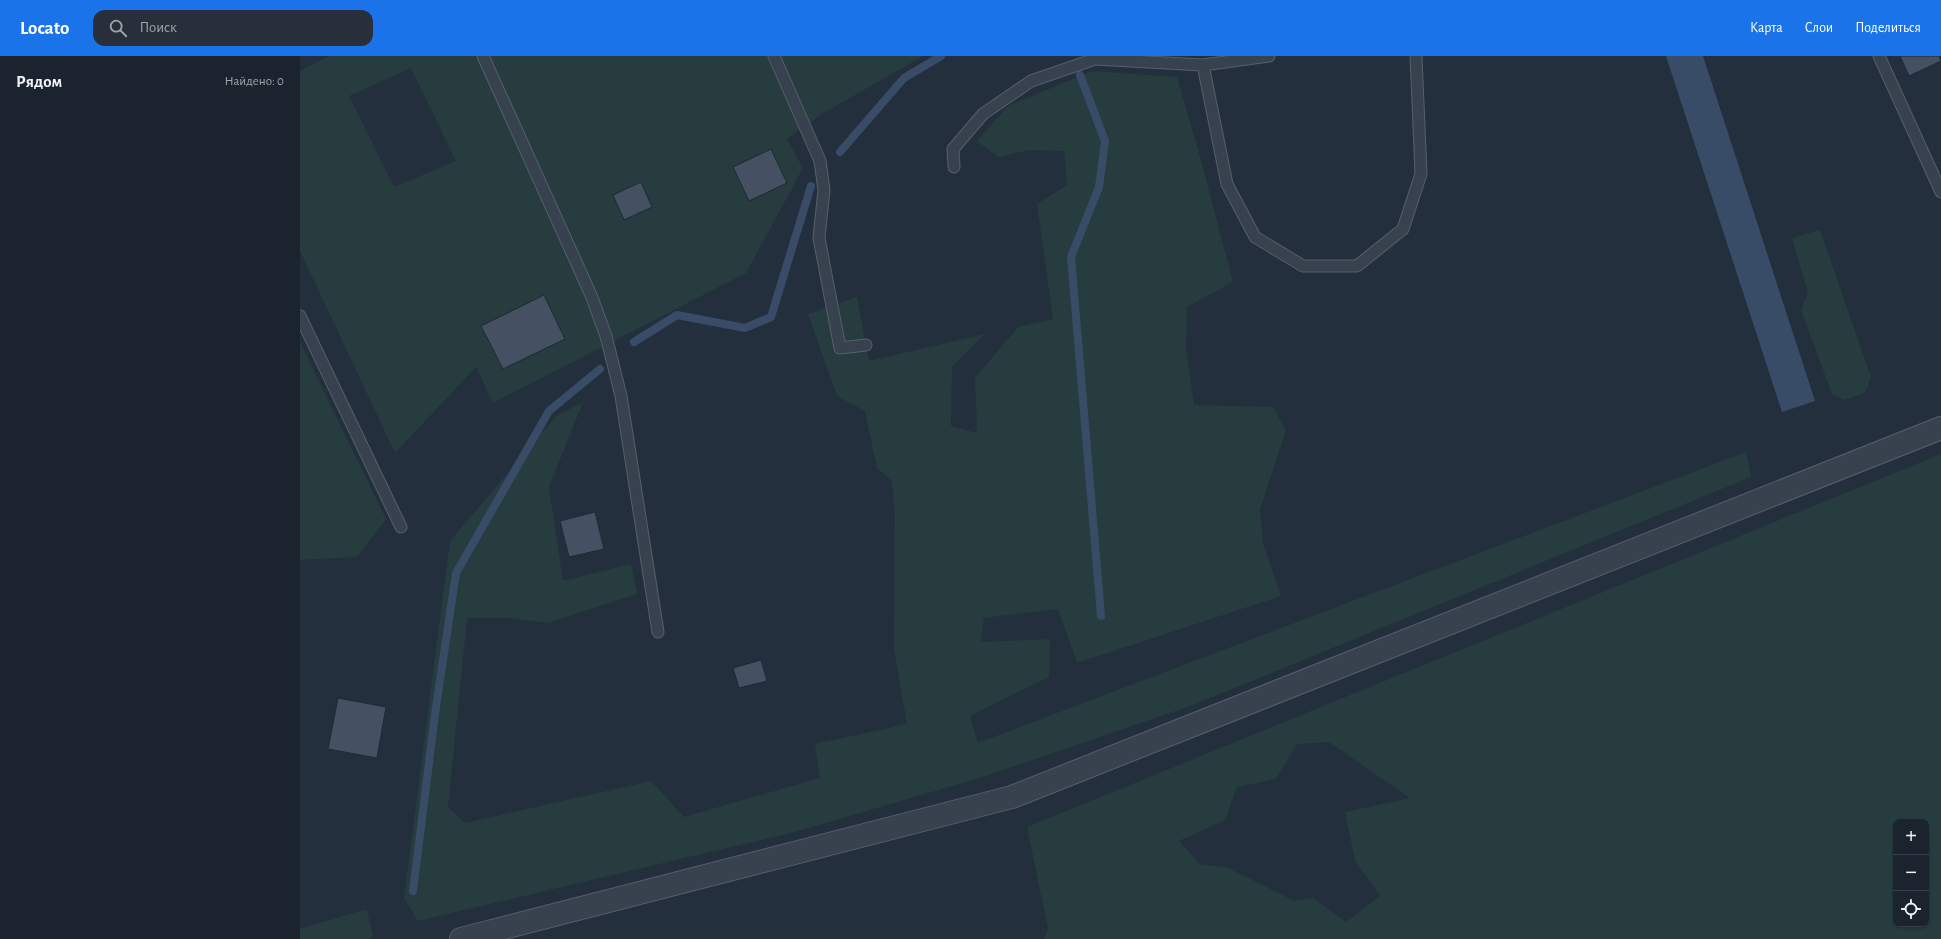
<!DOCTYPE html>
<html lang="ru">
<head>
<meta charset="utf-8">
<style>
  body { margin:0; font-family:"Alegreya Sans",sans-serif; background:#282f3a; color:#f1f3f6 }
  .controls { position:absolute; right:12px; bottom:12px; display:grid; overflow:hidden; border-radius:8px; box-shadow:0 1px 3px #0004 }
  .controls button { width:36px; height:36px; display:grid; place-items:center; padding:0; border:0; border-bottom:1px solid #39404a; background:#1b232e; color:#f1f3f6; font:20px sans-serif }
  .list { margin:0; padding:0; list-style:none }
  h2 { display:flex; justify-content:space-between; align-items:center; height:52px; margin:0; padding:0 16px; font-size:17px }
  h2 small { font-size:13px; font-weight:400; color:#a0a4aa }
  .icon { flex:none; width:22px; height:22px; fill:none; stroke:currentColor; stroke-width:2; stroke-linecap:round; stroke-linejoin:round }
  .map { position:relative; flex:none; width:1641px; height:883px; overflow:hidden }
  header { display:flex; align-items:center; gap:24px; box-sizing:border-box; height:56px; padding:0 20px; background:#1a73e8; color:#fff }
  header strong { font-size:19px }
  nav { display:flex; gap:22px; margin-inline-start:auto; font-size:14px }
  .search { width:280px; height:36px; background:#282f3a; display:flex; align-items:center; gap:10px; box-sizing:border-box; padding:0 14px; border-radius:12px; color:#a0a4aa; font-size:15px }
  main { display:flex }
  aside { flex:1; background:#1b232e }
  .map>svg:first-child { display:block }
</style>
</head>
<body>
<header>
<strong>Locato</strong>
<div class="search"><svg class="icon" aria-label="search" viewBox="0 0 24 24"><circle cx="10" cy="10" r="6"/><path d="M15 15l6 6"/></svg>Поиск</div>
<nav><a>Карта</a><a>Слои</a><a>Поделиться</a></nav>
</header>
<main>
<aside>
<h2>Рядом<small>Найдено: 0</small></h2>
<ul class="list">
</ul>
</aside>
<div class="map">
<svg width="1641" height="883" viewBox="0 0 1641 883">
  <rect width="100%" height="100%" fill="#242f3e"/>
  <g fill="#263c3f" fill-rule="evenodd">
    <path d="M30,0h593l-101,58 -35,25 16,29 -57,105 -253,130 -17,-36 -81,86 -95,-202v-180zM111,12l45,93 -62,26 -45,-91z"/>
    <polygon points="792,15 877,21 902,108 933,226 887,251 886,291 894,349 973,351 986,374 960,454 963,487 981,540 777,607 758,553 684,562 681,586 750,583 749,621 670,660 678,687 1446,396 1451,421 893,649 683,721 491,777 118,865 104,842 150,485 256,360 283,346 249,431 263,525 331,508 337,538 248,567 211,562 167,562 148,751 165,767 351,725 384,761 520,722 515,688 607,668 594,593 595,460 592,425 577,412 565,355 537,340 508,258 557,241 569,305 685,278 652,311 651,370 677,377 675,322 718,271 753,263 737,148 767,129 764,95 729,94 698,101 677,85 708,50"/>
    <polygon points="1520,174 1571,321 1565,337 1544,344 1532,338 1501,254 1508,237 1492,182"/>
    <polygon points="0,286 86,463 57,501 0,504"/>
    <path d="M1641,398v485h-897l4,-10 -21,-102zM1029,686l81,56 -65,14 10,49 25,35 -34,26 -33,-24 -18,3 -67,-33 -28,-4 -21,-23 46,-21 12,-33 39,-8 21,-35zM1596,766h30v102h-30z"/>
    <polygon points="67,853 73,881 67,883 0,883 0,873"/>
  </g>
  <polygon fill="#394c67" points="1366,0 1403,0 1515,345 1482,356"/>
  <g fill="none" stroke-linecap="round" stroke-linejoin="round">
    <g stroke="#394c67" stroke-width="8">
      <polyline points="780,19 805,85 799,131 771,201 801,560"/>
      <polyline points="540,96 604,22 641,0"/>
      <polyline points="334,286 377,259 445,272 471,261 511,130"/>
      <polyline points="113,835 135,658 156,517 249,355 300,313"/>
    </g>
  </g>
  <g fill="#455162" stroke="#1f2835">
    <polygon points="1600,0 1639,0 1641,5 1609,20"/>
    <polygon points="471,93 487,127 449,145 433,111"/>
    <polygon points="341,126 352,151 324,164 313,139"/>
    <polygon points="244,239 265,283 203,313 181,270"/>
    <polygon points="295,456 304,493 269,501 260,465"/>
    <polygon points="461,604 467,625 439,632 433,612"/>
    <polygon points="38,642 86,651 77,702 28,693"/>
  </g>
  <g fill="none" stroke-linecap="round" stroke-linejoin="round">
    <defs>
      <g id="lane">
        <polyline points="183,0 291,239 306,280 321,340 358,576"/>
        <polyline points="474,0 520,105 524,134 519,182 540,292 566,289"/>
        <polyline points="1579,0 1641,136"/>
        <polyline points="903,9 927,128 955,181 1003,210 1057,210 1103,173 1121,118 1116,0"/>
        <polyline points="654,111 653,93 683,58 731,25 795,3 903,9 969,0"/>
        <polyline points="0,260 101,471"/>
      </g>
      <polyline id="street" points="161,883 712,741 1641,372"/>
    </defs>
    <use href="#lane" stroke="#565f6c" stroke-width="13"/>
    <use href="#street" stroke="#565f6c" stroke-width="24"/>
    <use href="#lane" stroke="#38414e" stroke-width="11"/>
    <use href="#street" stroke="#38414e" stroke-width="22"/>
  </g>
</svg>
<div class="controls">
<button>+</button>
<button>−</button>
<button><svg class="icon" aria-label="locate" viewBox="0 0 24 24"><circle cx="12" cy="12" r="6"/><path d="M12 2v4M12 18v4M2 12h4M18 12h4"/></svg></button>
</div>
</div>
</main>
</body>
</html>
